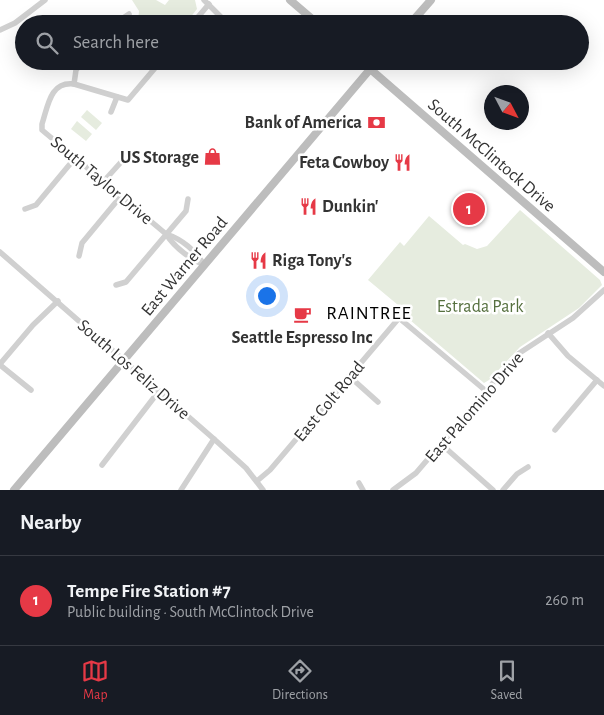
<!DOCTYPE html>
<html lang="en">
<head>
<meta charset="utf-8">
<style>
  body { margin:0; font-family:"Alegreya Sans",sans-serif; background:#20242c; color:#f1f3f6 }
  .compass { position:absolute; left:484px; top:85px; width:45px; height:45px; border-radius:50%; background:#171b24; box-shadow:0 5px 20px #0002; rotate:131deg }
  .you { position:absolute; left:266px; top:295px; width:18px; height:18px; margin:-12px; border:4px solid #fff; border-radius:50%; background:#1a73e8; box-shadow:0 0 0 8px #1a73e833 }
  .badge { display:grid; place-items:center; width:32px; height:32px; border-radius:50%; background:#e63946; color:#fff; font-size:16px; font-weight:700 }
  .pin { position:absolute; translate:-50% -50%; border:2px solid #fff; box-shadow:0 1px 5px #0006 }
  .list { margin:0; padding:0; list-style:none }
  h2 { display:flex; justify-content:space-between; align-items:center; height:65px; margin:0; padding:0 20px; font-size:21px }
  h2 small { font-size:16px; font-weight:400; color:#9ea1a6 }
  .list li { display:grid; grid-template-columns:32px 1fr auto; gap:15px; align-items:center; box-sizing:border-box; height:90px; padding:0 20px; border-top:1px solid #363941 }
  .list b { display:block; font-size:19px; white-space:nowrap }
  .list p { margin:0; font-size:16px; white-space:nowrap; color:#9ea1a6 }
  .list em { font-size:16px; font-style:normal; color:#9ea1a6 }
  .icon { flex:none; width:28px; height:28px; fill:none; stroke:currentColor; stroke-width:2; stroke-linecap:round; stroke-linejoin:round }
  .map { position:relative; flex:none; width:604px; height:490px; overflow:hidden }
  .search { position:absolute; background:#171b24; box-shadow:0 5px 20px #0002; left:15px; right:15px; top:15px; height:55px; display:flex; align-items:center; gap:12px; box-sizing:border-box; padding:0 18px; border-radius:28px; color:#9ea1a6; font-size:19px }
  .sheet { height:155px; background:#171b24 }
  nav { display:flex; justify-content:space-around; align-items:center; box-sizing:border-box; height:70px; border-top:1px solid #363941; background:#171b24; font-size:14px; color:#9ea1a6 }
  nav a { display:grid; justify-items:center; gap:2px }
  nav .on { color:#e63946 }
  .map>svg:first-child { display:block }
</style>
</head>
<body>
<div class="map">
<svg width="604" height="490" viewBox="0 0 604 490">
  <rect width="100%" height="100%" fill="#fff"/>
  <g fill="#e6ecdf">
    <polygon points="132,0 156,0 165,5 169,0 195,0 197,9 185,24 162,24 154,17 148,24 134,24 138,21 139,11"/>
    <polygon points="87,110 102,123 96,130 81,117"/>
    <polygon points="77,121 92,134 86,141 71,129"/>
    <polygon points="520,210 600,280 602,285 579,308 520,347 489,380 484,383 410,320 401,315 398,305 368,280 400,242 404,246 429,216 463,245 465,244 477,249 487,246"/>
  </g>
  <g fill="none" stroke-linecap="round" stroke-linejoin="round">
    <g stroke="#d0d0d0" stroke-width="5.5">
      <polyline points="204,0 222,18"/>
      <polyline points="114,24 129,14"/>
      <polyline points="192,24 209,4"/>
      <polyline points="0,30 15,23 45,0"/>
      <path d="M83,61l-7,9 -2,14c-24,-3 -26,22 -32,40v6l124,104c9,14 23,24 38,31"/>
      <polyline points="74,84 128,100 161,61"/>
      <polyline points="111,112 117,97"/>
      <polyline points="104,181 122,161 134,155"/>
      <polyline points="25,209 36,205 75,158"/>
      <path d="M166,234c16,5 30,17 38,31"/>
      <polyline points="0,252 214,439 246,468 263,490"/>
      <polyline points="79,256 82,243 121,196"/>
      <polyline points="116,285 126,282 186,211 188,199"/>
      <polyline points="548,333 568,356 604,386"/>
      <polyline points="0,364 33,325 58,301"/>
      <polyline points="0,365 31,390"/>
      <polyline points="349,376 378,402"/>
      <polyline points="555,430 597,380"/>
      <polyline points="441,444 493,490"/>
      <polyline points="102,465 159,391"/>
      <polyline points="257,481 270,470 399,318 486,391"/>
      <polyline points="359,483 363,490"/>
      <polyline points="181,490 214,439"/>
      <polyline points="393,490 416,473 518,354 573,318 604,290"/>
      <polyline points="503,490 517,474 528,467"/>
    </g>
    <g stroke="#bdbdbd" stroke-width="8">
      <polyline points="290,0 318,24"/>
      <polyline points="410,24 431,0"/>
      <polyline points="361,61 604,272"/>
      <polyline points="14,490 377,61"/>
    </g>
  </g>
  <defs>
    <symbol id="bank-bare" viewBox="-9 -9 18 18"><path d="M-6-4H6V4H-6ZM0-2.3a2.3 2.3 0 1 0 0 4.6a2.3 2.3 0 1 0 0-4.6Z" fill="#e63946" stroke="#fff" stroke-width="2.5" paint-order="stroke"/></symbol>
    <symbol id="shop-bare" viewBox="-9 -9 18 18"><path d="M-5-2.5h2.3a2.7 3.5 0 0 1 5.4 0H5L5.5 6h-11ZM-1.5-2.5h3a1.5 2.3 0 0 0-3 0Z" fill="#e63946" stroke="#fff" stroke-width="2.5" paint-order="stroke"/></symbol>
    <symbol id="restaurant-bare" viewBox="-9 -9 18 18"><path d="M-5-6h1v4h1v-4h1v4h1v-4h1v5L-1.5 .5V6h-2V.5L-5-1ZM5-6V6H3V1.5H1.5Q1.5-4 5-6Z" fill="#e63946" stroke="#fff" stroke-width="2.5" paint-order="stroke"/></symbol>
    <symbol id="cafe-bare" viewBox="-9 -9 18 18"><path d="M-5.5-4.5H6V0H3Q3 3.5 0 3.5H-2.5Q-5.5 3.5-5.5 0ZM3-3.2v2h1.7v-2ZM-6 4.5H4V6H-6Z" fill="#e63946" stroke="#fff" stroke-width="2.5" paint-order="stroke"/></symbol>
  </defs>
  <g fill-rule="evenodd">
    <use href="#bank-bare" x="364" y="110" width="25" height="25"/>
    <use href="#shop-bare" x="200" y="144" width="25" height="25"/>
    <use href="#restaurant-bare" x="390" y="150" width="25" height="25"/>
    <use href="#restaurant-bare" x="296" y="194" width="25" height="25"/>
    <use href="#restaurant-bare" x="246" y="248" width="25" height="25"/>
    <use href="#cafe-bare" x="290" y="302" width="25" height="25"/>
  </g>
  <g text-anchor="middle" stroke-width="5" stroke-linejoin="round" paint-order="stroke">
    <g font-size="18" font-weight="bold" fill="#333" stroke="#fff" text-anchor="end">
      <text x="362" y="128">Bank of America</text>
      <text x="199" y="163">US Storage</text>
      <text x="389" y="168">Feta Cowboy</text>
      <text x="322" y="212" text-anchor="start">Dunkin'</text>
      <text x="272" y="266" text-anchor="start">Riga Tony's</text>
      <text x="302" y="343" text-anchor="middle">Seattle Espresso Inc</text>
    </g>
    <g font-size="18" fill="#333" stroke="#fff">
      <text transform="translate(492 155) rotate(41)" y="6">South McClintock Drive</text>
      <text transform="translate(102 180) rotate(40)" y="6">South Taylor Drive</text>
      <text transform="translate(184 266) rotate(-50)" y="6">East Warner Road</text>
      <text transform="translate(134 369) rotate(41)" y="6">South Los Feliz Drive</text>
      <text transform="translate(329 401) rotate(-50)" y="6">East Colt Road</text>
      <text transform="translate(474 407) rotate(-49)" y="6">East Palomino Drive</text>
    </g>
    <g font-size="18" fill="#56703f" stroke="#fff">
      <text x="480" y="312">Estrada Park</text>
    </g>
    <g font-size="19" letter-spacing="1" fill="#000" stroke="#fff">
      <text x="369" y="319">RAINTREE</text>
    </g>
  </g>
</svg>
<svg class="compass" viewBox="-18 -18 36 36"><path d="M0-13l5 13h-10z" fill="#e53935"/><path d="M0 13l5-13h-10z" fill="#9ea1a6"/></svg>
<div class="you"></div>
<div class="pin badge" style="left:469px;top:209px">1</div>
<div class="search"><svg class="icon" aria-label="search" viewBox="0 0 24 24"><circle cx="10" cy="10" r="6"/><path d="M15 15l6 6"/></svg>Search here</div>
</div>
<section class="sheet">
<h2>Nearby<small></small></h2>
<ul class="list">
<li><span class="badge">1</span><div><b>Tempe Fire Station #7</b><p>Public building · South McClintock Drive</p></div><em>260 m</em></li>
</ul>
</section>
<nav>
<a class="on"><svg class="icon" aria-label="map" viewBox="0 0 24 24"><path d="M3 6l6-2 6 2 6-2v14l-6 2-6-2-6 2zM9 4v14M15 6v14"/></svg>Map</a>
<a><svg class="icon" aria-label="directions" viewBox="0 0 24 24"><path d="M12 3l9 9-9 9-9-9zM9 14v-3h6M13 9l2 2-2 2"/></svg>Directions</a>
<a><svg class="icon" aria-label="saved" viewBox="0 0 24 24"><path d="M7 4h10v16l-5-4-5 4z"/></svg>Saved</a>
</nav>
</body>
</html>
